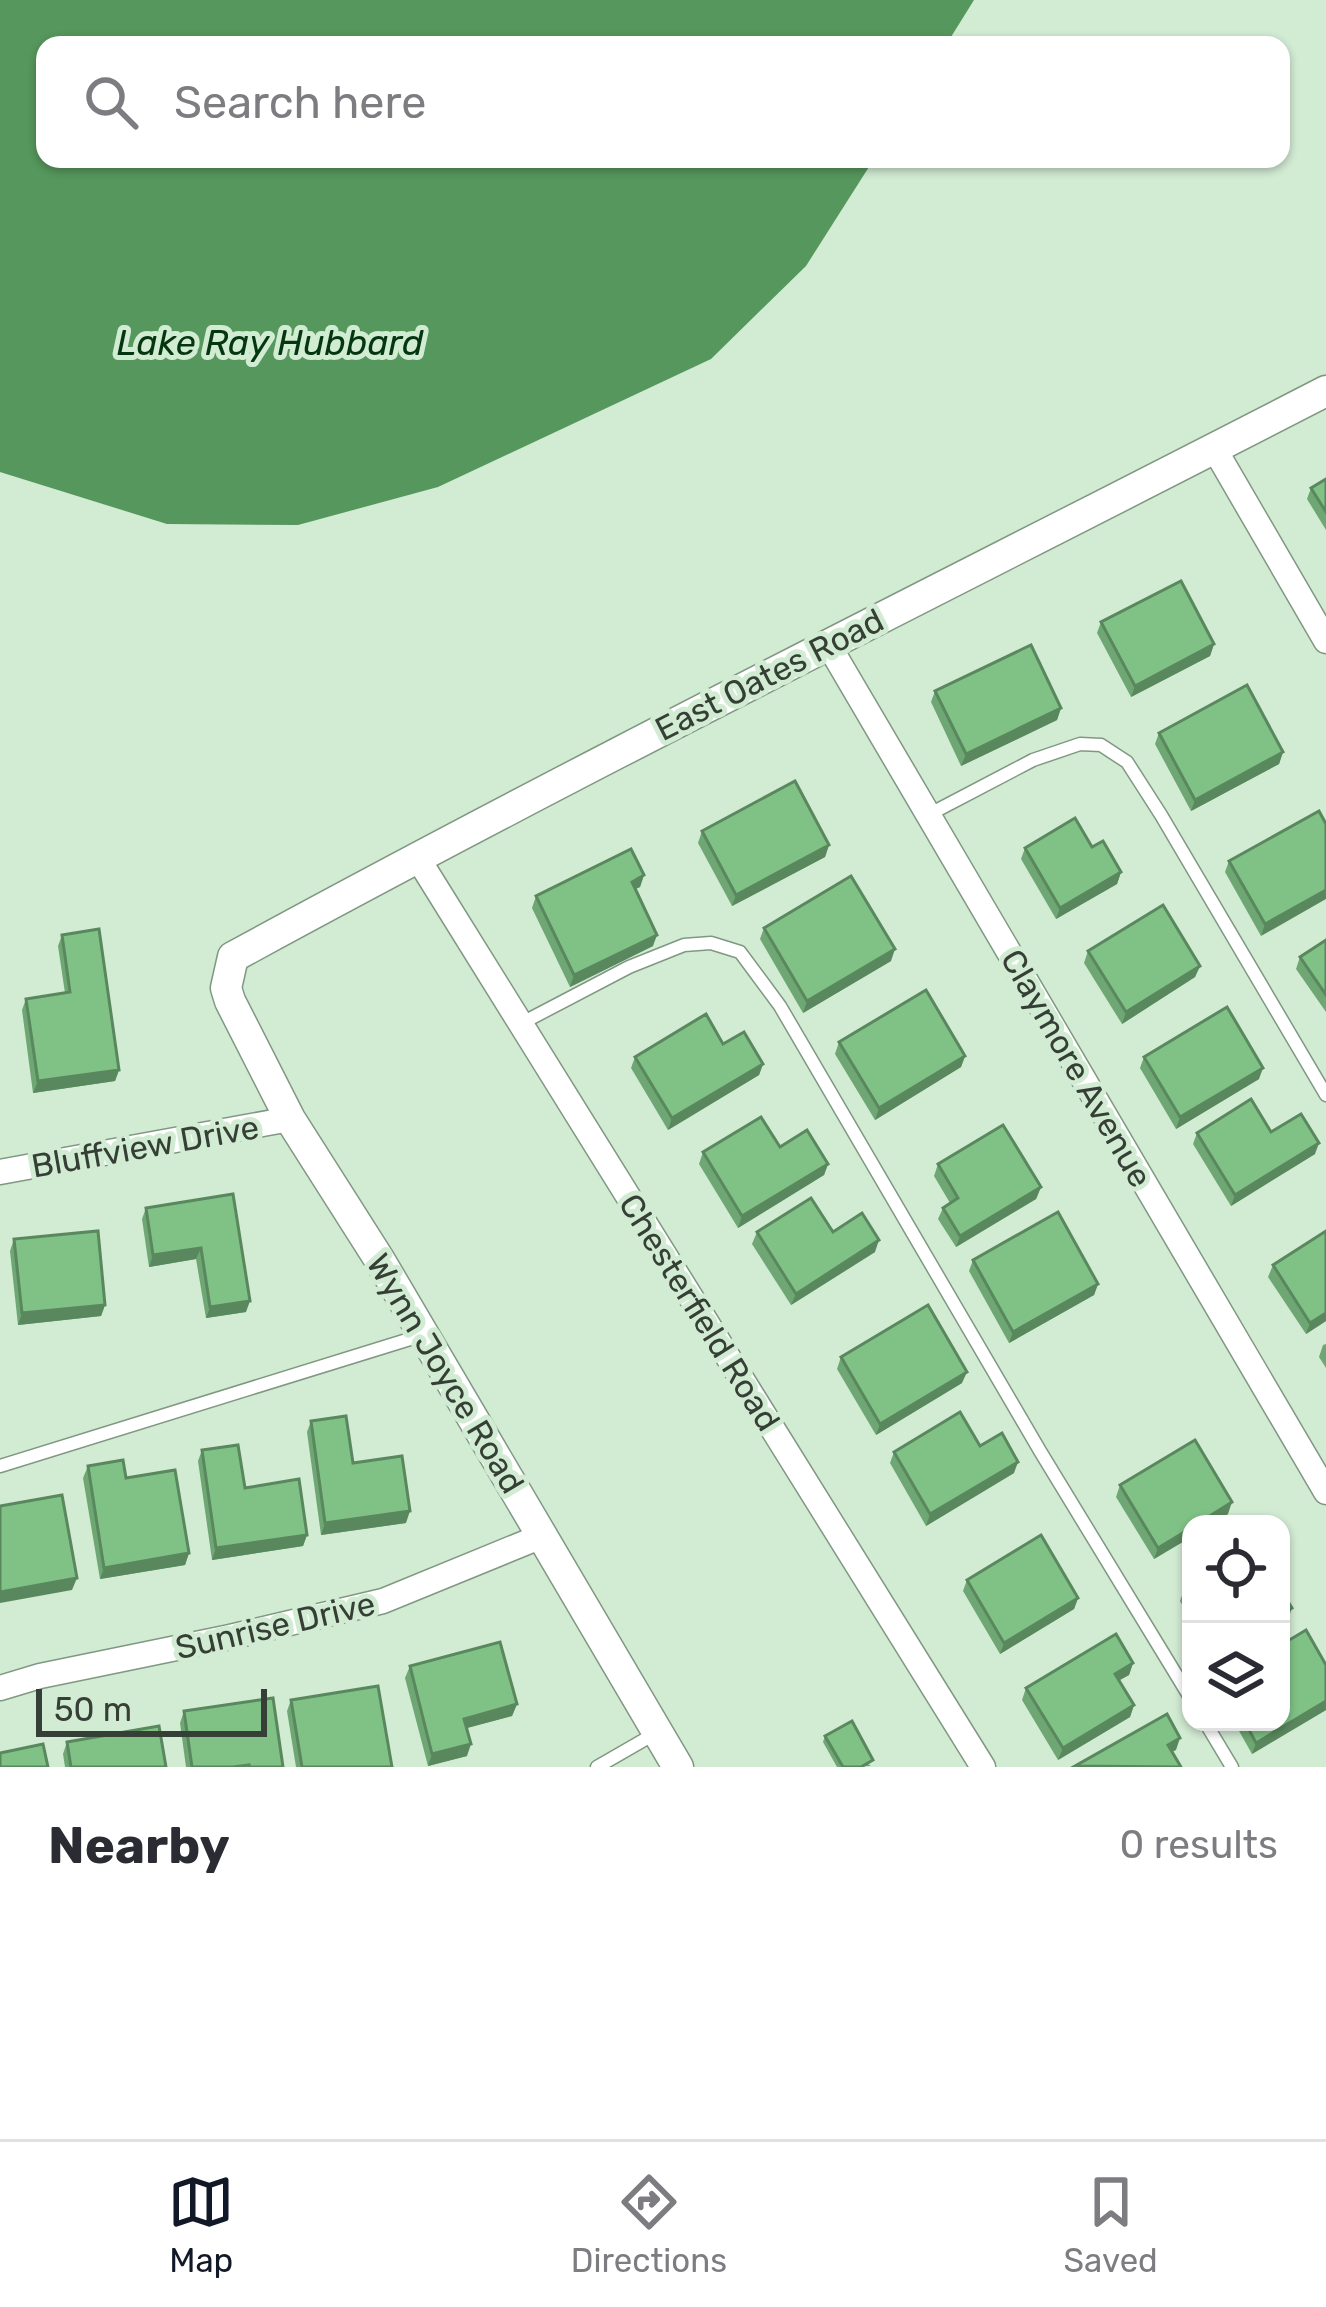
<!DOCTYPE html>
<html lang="en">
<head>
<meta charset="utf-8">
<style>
  body { margin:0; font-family:Rubik,sans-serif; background:#f2f2f3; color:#2b2b33 }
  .controls { position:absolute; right:36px; bottom:36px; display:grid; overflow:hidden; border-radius:24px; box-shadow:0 3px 9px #0004 }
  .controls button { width:108px; height:108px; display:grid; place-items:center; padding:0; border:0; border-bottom:3px solid #e1e1e2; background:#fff; color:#2b2b33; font:60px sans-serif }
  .scale { position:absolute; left:36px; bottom:30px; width:231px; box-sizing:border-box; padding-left:12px; border:6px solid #353f35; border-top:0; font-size:33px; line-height:42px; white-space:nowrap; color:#353f35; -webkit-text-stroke:9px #d2ebd3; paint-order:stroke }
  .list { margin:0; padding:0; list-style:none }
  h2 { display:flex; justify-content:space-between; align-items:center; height:156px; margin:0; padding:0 48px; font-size:51px }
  h2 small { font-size:39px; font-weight:400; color:#7c7c81 }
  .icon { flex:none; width:66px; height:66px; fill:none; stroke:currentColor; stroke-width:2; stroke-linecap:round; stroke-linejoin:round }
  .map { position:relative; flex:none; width:1326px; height:1767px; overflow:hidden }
  .search { position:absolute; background:#fff; box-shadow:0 3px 9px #0004; left:36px; right:36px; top:36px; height:132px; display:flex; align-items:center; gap:30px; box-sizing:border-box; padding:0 42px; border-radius:24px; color:#7c7c81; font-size:45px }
  .sheet { height:372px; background:#fff }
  nav { display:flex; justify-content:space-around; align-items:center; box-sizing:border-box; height:168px; border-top:3px solid #e1e1e2; background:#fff; font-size:33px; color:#7c7c81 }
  nav a { display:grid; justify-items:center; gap:6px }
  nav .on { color:#111827 }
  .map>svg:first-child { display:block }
</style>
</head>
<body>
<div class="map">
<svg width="1326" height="1767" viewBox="0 0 1326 1767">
  <rect width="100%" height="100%" fill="#d2ebd3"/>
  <polygon fill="#56975d" points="0,0 974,0 946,45 45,45 45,159 874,159 806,266 711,359 438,487 298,525 167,524 0,472"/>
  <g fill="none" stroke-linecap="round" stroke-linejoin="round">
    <defs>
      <g id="service">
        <polyline points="928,815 1033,760 1080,744 1101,745 1127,762 1161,815 1326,1095"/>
        <polyline points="522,1023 629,967 684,945 711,943 740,952 780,1006 1040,1451 1191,1699"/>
        <polyline points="0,1466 423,1335"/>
        <polyline points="1205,1722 1232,1767"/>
        <polyline points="597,1767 656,1733"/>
      </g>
      <g id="minor">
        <polyline points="1214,448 1326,641"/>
        <polyline points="828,644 1326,1492"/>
        <polyline points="417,857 983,1767"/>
        <polyline points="0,1172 290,1119"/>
        <polyline points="0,1688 40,1676 230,1637 383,1601 542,1536"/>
      </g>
      <path id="tertiary" d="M678,1767l-299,-508 -89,-140 -60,-118 -4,-13 7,-31c361,-197 728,-378 1093,-566"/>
    </defs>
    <use href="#service" stroke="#809882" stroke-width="15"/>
    <use href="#minor" stroke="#809882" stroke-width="27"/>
    <use href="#tertiary" stroke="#809882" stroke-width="33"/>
    <use href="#service" stroke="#fff" stroke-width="12"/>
    <use href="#minor" stroke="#fff" stroke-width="24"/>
    <use href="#tertiary" stroke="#fff" stroke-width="30"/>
  </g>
  <g fill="#6ea773">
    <polygon points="1326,479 1326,530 1307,499 1311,488"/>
    <polygon points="1101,622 1214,644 1210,656 1131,697 1097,633"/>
    <polygon points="935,691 1061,708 1057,720 961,766 931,702"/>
    <polygon points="1159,733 1283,752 1279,764 1191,811 1155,744"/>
    <polygon points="1319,811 1261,936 1225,872 1229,861"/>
    <polygon points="702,831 829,845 825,857 732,906 698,843"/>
    <polygon points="1025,848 1121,872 1117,884 1056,919 1021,859"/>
    <polygon points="644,875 640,887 635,889 653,946 570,987 532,908 536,896"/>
    <polygon points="764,928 891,961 803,1013 760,939"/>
    <polygon points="62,935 119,1070 115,1081 33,1093 22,1010 26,999 65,993 58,946"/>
    <polygon points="1326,940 1326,1012 1296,969 1300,957"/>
    <polygon points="1088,951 1200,966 1195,977 1122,1024 1084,963"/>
    <polygon points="839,1042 965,1056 961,1067 875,1120 835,1054"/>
    <polygon points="723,1044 763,1064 759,1075 668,1130 631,1068 635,1057"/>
    <polygon points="1144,1057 1259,1079 1176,1129 1140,1068"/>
    <polygon points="1271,1132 1315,1154 1231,1206 1193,1144 1197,1133"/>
    <polygon points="780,1147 828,1164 824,1175 738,1228 699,1164 703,1152"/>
    <polygon points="938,1164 1041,1187 1036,1199 956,1247 938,1219 943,1208 950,1203 934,1176"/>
    <polygon points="233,1194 246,1312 206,1318 196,1259 149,1267 142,1219 146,1208"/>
    <polygon points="757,1232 833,1232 875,1252 791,1305 752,1244"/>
    <polygon points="14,1239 105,1305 101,1316 18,1325 10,1251"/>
    <polygon points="973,1260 1098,1284 1094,1295 1009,1343 969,1271"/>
    <polygon points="1273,1265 1326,1321 1306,1334 1268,1277"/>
    <polygon points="1326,1344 1326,1368 1319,1357 1323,1345"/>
    <polygon points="841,1357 962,1383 876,1435 837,1369"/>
    <polygon points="311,1421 353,1463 406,1523 321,1535 307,1432"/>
    <polygon points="980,1446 1014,1473 926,1526 890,1463 894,1452"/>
    <polygon points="202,1450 245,1488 307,1535 303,1546 212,1560 198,1461"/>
    <polygon points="88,1466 126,1478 189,1553 185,1565 100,1579 83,1478"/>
    <polygon points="1120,1485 1228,1514 1191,1524 1191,1537 1154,1559 1116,1497"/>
    <polygon points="967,1580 1078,1598 1074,1609 1000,1654 963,1591"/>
    <polygon points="1191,1585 1191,1620 1180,1601 1184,1590"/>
    <polygon points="1306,1630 1326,1665 1326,1710 1252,1754 1234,1722 1281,1722 1281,1645"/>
    <polygon points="1133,1663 1129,1675 1119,1680 1134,1705 1130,1717 1058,1760 1022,1700 1026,1688"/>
    <polygon points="410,1666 517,1704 512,1716 466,1728 467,1756 428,1766 405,1678"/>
    <polygon points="291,1700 392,1767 296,1767 287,1711"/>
    <polygon points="184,1711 283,1767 186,1767 180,1723"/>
    <polygon points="825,1736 871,1766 837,1767 823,1742"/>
    <polygon points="67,1742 166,1767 65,1767 63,1754"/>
  </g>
  <g fill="#5a885e">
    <polygon points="1214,644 1210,656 1131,697 1135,686"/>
    <polygon points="1061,708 1057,720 961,766 966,754"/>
    <polygon points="1283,752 1279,764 1191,811 1195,800"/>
    <polygon points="829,845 825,857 732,906 736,895"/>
    <polygon points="1121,872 1117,884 1056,919 1060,908"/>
    <polygon points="644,875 640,887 627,893 632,882"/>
    <polygon points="1326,890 1326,899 1261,936 1265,924"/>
    <polygon points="657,935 653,946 570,987 574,975"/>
    <polygon points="895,949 891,961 803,1013 807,1001"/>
    <polygon points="1200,966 1195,977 1122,1024 1126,1012"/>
    <polygon points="965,1056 961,1067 875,1120 879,1108"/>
    <polygon points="763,1064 759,1075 668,1130 672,1118"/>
    <polygon points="1263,1068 1259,1079 1176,1129 1180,1117"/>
    <polygon points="119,1070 115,1081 33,1093 38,1081"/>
    <polygon points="1319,1143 1315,1154 1231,1206 1235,1195"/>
    <polygon points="828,1164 824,1175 738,1228 742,1216"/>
    <polygon points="1041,1187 1036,1199 956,1247 960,1236"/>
    <polygon points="879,1240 875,1252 791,1305 796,1294"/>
    <polygon points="201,1248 196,1259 149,1267 153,1255"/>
    <polygon points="1098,1284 1094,1295 1009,1343 1013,1332"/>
    <polygon points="250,1301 246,1312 206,1318 210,1307"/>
    <polygon points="105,1305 101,1316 18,1325 22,1313"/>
    <polygon points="1326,1313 1326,1321 1306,1334 1310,1323"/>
    <polygon points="967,1372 962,1383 876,1435 880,1424"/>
    <polygon points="1018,1462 1014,1473 926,1526 930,1514"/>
    <polygon points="1232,1502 1228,1514 1212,1524 1197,1524"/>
    <polygon points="410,1511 406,1523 321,1535 325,1523"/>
    <polygon points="1191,1528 1191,1537 1154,1559 1158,1548"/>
    <polygon points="307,1535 303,1546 212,1560 216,1548"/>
    <polygon points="189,1553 185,1565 100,1579 104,1568"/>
    <polygon points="77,1578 72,1590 0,1603 0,1592"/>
    <polygon points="1078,1598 1074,1609 1000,1654 1004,1643"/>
    <polygon points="1292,1608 1288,1619 1281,1624 1281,1615"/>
    <polygon points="1133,1663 1129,1675 1111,1685 1115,1674"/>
    <polygon points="1326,1701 1326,1710 1252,1754 1256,1743"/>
    <polygon points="517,1704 512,1716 460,1730 464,1719"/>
    <polygon points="1134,1705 1130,1717 1058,1760 1063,1748"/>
    <polygon points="1180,1738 1176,1750 1164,1756 1168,1745"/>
    <polygon points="471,1744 467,1756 428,1766 432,1754"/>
  </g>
  <g fill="#80c286" stroke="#5a885e" stroke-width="3">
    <polygon points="1326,479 1326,512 1311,488"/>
    <polygon points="1181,581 1214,644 1135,686 1101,622"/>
    <polygon points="1031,645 1061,708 966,754 935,691"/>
    <polygon points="1247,685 1283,752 1195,800 1159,733"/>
    <polygon points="795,781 829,845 736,895 702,831"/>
    <polygon points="1319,811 1326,824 1326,890 1265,924 1229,861"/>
    <polygon points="1075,818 1092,847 1103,841 1121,872 1060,908 1025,848"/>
    <polygon points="631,849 644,875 632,882 657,935 574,975 536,896"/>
    <polygon points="851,876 895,949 807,1001 764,928"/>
    <polygon points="1163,905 1200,966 1126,1012 1088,951"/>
    <polygon points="99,929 119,1070 38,1081 26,999 70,992 62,935"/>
    <polygon points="1326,940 1326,995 1300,957"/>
    <polygon points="926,990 965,1056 879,1108 839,1042"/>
    <polygon points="1227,1007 1263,1068 1180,1117 1144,1057"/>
    <polygon points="706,1014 723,1044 744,1032 763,1064 672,1118 635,1057"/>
    <polygon points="1251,1099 1271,1132 1301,1114 1319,1143 1235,1195 1197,1133"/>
    <polygon points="761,1117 780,1147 807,1130 828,1164 742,1216 703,1152"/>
    <polygon points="1003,1125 1041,1187 960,1236 943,1208 958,1198 938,1164"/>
    <polygon points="233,1194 250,1301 210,1307 201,1248 153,1255 146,1208"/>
    <polygon points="811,1198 833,1232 862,1213 879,1240 796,1294 757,1232"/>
    <polygon points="1058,1212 1098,1284 1013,1332 973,1260"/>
    <polygon points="98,1231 105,1305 22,1313 14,1239"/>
    <polygon points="1326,1231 1326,1313 1310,1323 1273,1265"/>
    <polygon points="928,1305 967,1372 880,1424 841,1357"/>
    <polygon points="960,1412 980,1446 1002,1433 1018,1462 930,1514 894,1452"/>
    <polygon points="346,1416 353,1463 402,1456 410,1511 325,1523 311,1421"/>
    <polygon points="1195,1440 1232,1502 1197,1524 1191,1524 1191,1528 1158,1548 1120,1485"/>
    <polygon points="238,1445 245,1488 299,1479 307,1535 216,1548 202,1450"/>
    <polygon points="123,1460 126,1478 175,1470 189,1553 104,1568 88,1466"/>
    <polygon points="62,1495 77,1578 0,1592 0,1506"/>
    <polygon points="1041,1535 1078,1598 1004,1643 967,1580"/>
    <polygon points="1191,1585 1191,1602 1184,1590"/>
    <polygon points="1281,1590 1292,1608 1281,1615"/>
    <polygon points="1306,1630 1326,1665 1326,1701 1256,1743 1245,1722 1281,1722 1281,1645"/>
    <polygon points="1116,1634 1133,1663 1115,1674 1134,1705 1063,1748 1026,1688"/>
    <polygon points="500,1642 517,1704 464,1719 471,1744 432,1754 410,1666"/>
    <polygon points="378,1686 392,1767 302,1767 291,1700"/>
    <polygon points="273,1698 283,1767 249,1767 249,1765 233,1767 192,1767 184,1711"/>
    <polygon points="1167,1714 1180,1738 1168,1745 1181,1767 1075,1766"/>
    <polygon points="852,1721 873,1760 861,1767 843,1767 825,1736"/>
    <polygon points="159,1726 166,1767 71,1767 67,1742"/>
    <polygon points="43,1744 48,1767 0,1767 0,1753"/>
  </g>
  <g text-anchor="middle" stroke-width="10" stroke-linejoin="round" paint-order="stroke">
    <g font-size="33" fill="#353f35" stroke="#d2ebd3">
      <text transform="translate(769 674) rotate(-27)" y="12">East Oates Road</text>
      <text transform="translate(1077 1068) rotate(60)" y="12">Claymore Avenue</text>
      <text transform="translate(145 1146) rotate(-10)" y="12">Bluffview Drive</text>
      <text transform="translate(700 1312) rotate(58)" y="12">Chesterfield Road</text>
      <text transform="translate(446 1373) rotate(59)" y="12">Wynn Joyce Road</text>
      <text transform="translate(275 1625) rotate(-13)" y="12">Sunrise Drive</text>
    </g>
    <g font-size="36" font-style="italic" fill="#04360f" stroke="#d2ebd3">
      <text x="270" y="355">Lake Ray Hubbard</text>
    </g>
  </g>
</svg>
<div class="controls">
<button><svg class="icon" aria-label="locate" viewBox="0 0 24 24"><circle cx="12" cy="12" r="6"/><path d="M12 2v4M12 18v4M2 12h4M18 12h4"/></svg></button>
<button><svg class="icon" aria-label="layers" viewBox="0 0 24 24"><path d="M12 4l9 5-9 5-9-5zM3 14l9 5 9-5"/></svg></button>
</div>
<div class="scale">50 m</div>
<div class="search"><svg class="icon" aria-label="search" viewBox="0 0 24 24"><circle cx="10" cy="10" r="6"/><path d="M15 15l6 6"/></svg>Search here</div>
</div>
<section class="sheet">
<h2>Nearby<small>0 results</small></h2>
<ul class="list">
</ul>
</section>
<nav>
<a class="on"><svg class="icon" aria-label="map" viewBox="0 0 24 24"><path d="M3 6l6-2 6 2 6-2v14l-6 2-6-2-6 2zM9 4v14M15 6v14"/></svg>Map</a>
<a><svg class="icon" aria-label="directions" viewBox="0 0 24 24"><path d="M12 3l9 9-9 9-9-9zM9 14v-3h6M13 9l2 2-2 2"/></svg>Directions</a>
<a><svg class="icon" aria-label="saved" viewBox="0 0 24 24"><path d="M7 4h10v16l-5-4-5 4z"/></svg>Saved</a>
</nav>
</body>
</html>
